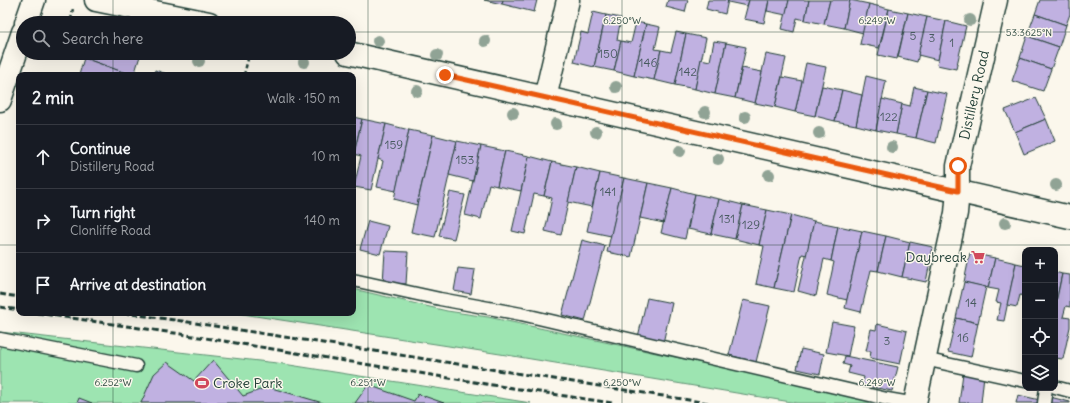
<!DOCTYPE html>
<html lang="en">
<head>
<meta charset="utf-8">
<style>
  body { margin:0; font-family:Delius,sans-serif; background:#242831; color:#f1f3f6 }
  .controls { position:absolute; right:12px; bottom:12px; display:grid; overflow:hidden; border-radius:8px; box-shadow:0 4px 16px #0002 }
  .controls button { width:36px; height:36px; display:grid; place-items:center; padding:0; border:0; border-bottom:1px solid #363941; background:#171b24; color:#f1f3f6; font:20px sans-serif }
  .stop { position:absolute; width:12px; height:12px; margin:-9px; border:3px solid #ea580c; border-radius:50%; background:#fff }
  .stop.end { background:#ea580c; border-color:#fff; box-shadow:0 1px 4px #0008 }
  .list { margin:0; padding:0; list-style:none }
  h2 { display:flex; justify-content:space-between; align-items:center; height:52px; margin:0; padding:0 16px; font-size:17px }
  h2 small { font-size:13px; font-weight:400; color:#9ea1a6 }
  .list li { display:grid; grid-template-columns:26px 1fr auto; gap:12px; align-items:center; box-sizing:border-box; height:64px; padding:0 16px; border-top:1px solid #363941 }
  .list b { display:block; font-size:15px; white-space:nowrap }
  .list p { margin:0; font-size:13px; white-space:nowrap; color:#9ea1a6 }
  .list em { font-size:13px; font-style:normal; color:#9ea1a6 }
  .icon { flex:none; width:22px; height:22px; fill:none; stroke:currentColor; stroke-width:2; stroke-linecap:round; stroke-linejoin:round }
  .map { position:relative; flex:none; width:1070px; height:403px; overflow:hidden }
  .search { position:absolute; background:#171b24; box-shadow:0 4px 16px #0002; left:16px; top:16px; width:340px; height:44px; display:flex; align-items:center; gap:10px; box-sizing:border-box; padding:0 14px; border-radius:22px; color:#9ea1a6; font-size:15px }
  .panel { position:absolute; background:#171b24; box-shadow:0 4px 16px #0002; left:16px; top:72px; width:340px; height:244px; border-radius:8px }
  .map>svg:first-child { display:block }
</style>
</head>
<body>
<div class="map">
<svg width="1070" height="403" viewBox="0 0 1070 403">
  <rect width="100%" height="100%" fill="#fbf7ec"/>
  <filter id="ink" filterUnits="userSpaceOnUse"><feTurbulence type="fractalNoise" baseFrequency=".025" numOctaves="2"/><feDisplacementMap in="SourceGraphic" scale="8" xChannelSelector="R" yChannelSelector="G"/><feConvolveMatrix kernelMatrix="1 2 1 2 8 2 1 2 1" color-interpolation-filters="sRGB"/></filter>
  <g filter="url(#ink)">
    <g fill="#9de4b1" stroke="#5e9072">
      <polygon points="353,289 447,311 488,317 889,403 797,403 513,356 236,313 353,313"/>
      <polygon points="0,332 277,363 531,403 0,403"/>
    </g>
    <g fill="#c0b1e1" stroke="#1f3d34">
      <polygon points="484,0 503,0 502,4"/>
      <polygon points="503,0 537,0 534,12 502,4"/>
      <polygon points="668,0 688,0 685,12 666,7"/>
      <polygon points="708,0 728,0 725,14 706,9"/>
      <polygon points="728,0 749,0 747,6 728,2"/>
      <polygon points="749,0 769,0 764,23 744,19"/>
      <polygon points="769,0 789,0 786,15 767,11"/>
      <polygon points="789,0 809,0 805,20 797,18 794,32 782,29"/>
      <polygon points="809,0 830,0 824,24 805,20"/>
      <polygon points="830,0 850,0 844,28 824,24"/>
      <polygon points="850,0 869,4 863,33 844,28"/>
      <polygon points="1040,0 1066,0 1070,1 1070,14 1066,25 1035,14"/>
      <polygon points="869,4 889,9 879,48 860,44"/>
      <polygon points="889,9 908,13 897,59 878,55"/>
      <polygon points="593,12 606,15 594,67 574,62 581,32 588,34"/>
      <polygon points="908,13 927,17 917,62 898,57"/>
      <polygon points="1035,14 1066,25 1059,47 1027,36"/>
      <polygon points="606,15 621,18 617,40 621,41 614,71 594,67"/>
      <polygon points="927,17 946,21 938,60 918,55"/>
      <polygon points="946,21 966,26 956,69 937,65"/>
      <polygon points="636,22 646,24 634,76 614,71 621,41 631,43"/>
      <polygon points="646,24 660,27 655,49 661,50 654,80 634,76"/>
      <polygon points="676,32 686,34 675,85 654,80 661,50 671,52"/>
      <polygon points="686,34 706,38 695,89 675,85"/>
      <polygon points="1027,36 1059,47 1051,69 1020,58"/>
      <polygon points="714,41 726,43 715,94 695,89 701,59 710,61"/>
      <polygon points="726,43 746,47 735,98 715,94"/>
      <polygon points="86,53 141,53 134,75 131,75 84,58"/>
      <polygon points="766,54 786,58 775,107 755,103"/>
      <polygon points="84,58 131,75 79,75"/>
      <polygon points="1020,58 1051,69 1043,91 1012,81"/>
      <polygon points="806,63 826,67 815,116 795,112"/>
      <polygon points="742,68 762,72 755,103 735,98"/>
      <polygon points="155,70 170,75 153,75"/>
      <polygon points="866,76 886,81 876,130 856,125"/>
      <polygon points="782,77 802,81 795,112 775,107"/>
      <polygon points="822,86 842,90 835,121 815,116"/>
      <polygon points="914,87 927,90 916,138 896,134 902,104 910,106"/>
      <polygon points="842,90 862,95 856,125 835,121"/>
      <polygon points="927,90 947,94 936,143 916,138"/>
      <polygon points="1036,98 1046,119 1015,132 1005,110"/>
      <polygon points="882,99 902,104 896,134 876,130"/>
      <polygon points="353,117 362,119 353,157"/>
      <polygon points="362,119 386,124 371,190 354,187 361,156 354,154"/>
      <polygon points="1046,119 1055,141 1024,154 1015,132"/>
      <polygon points="386,124 409,130 396,191 377,187 383,161 378,159"/>
      <polygon points="409,130 433,135 417,205 394,199"/>
      <polygon points="433,135 457,141 435,237 411,232"/>
      <polygon points="457,141 481,146 473,181 449,175"/>
      <polygon points="481,146 505,151 497,186 489,184 481,219 465,215"/>
      <polygon points="505,151 529,156 521,191 497,186"/>
      <polygon points="529,156 552,162 544,196 534,194 525,234 512,231"/>
      <polygon points="552,162 576,167 561,235 545,231 552,198 544,196"/>
      <polygon points="576,167 600,173 592,207 568,202"/>
      <polygon points="600,173 624,178 611,236 587,231"/>
      <polygon points="624,178 648,183 631,257 607,252"/>
      <polygon points="648,183 672,188 664,223 640,218"/>
      <polygon points="672,188 695,194 685,239 661,233"/>
      <polygon points="450,192 465,195 454,239 439,236"/>
      <polygon points="695,194 719,199 711,234 688,229"/>
      <polygon points="719,199 743,205 735,239 711,234"/>
      <polygon points="743,205 767,210 759,245 735,239"/>
      <polygon points="767,210 791,215 774,288 756,284 764,246 759,245"/>
      <polygon points="791,215 814,221 807,255 802,254 794,292 774,288"/>
      <polygon points="368,221 388,226 380,254 360,249"/>
      <polygon points="814,221 838,226 831,261 824,259 816,296 798,291"/>
      <polygon points="838,226 862,231 847,300 827,295 834,262 831,261"/>
      <polygon points="862,231 886,236 878,271 871,270 861,312 845,308"/>
      <polygon points="886,236 910,242 902,277 878,271"/>
      <polygon points="582,240 605,246 585,321 562,315"/>
      <polygon points="910,242 933,247 926,282 902,277"/>
      <polygon points="385,251 408,252 406,284 383,283"/>
      <polygon points="970,253 995,258 988,288 964,282"/>
      <polygon points="995,258 1016,263 1004,321 997,320 1001,303 996,302 999,290 988,288"/>
      <polygon points="1016,263 1025,265 1025,296 1020,295 1017,307 1007,305"/>
      <polygon points="458,268 475,270 471,294 454,291"/>
      <polygon points="1055,272 1062,274 1055,307"/>
      <polygon points="1062,274 1070,275 1070,307 1066,306 1063,317 1070,318 1070,327 1063,359 1055,358 1055,307"/>
      <polygon points="964,282 986,287 978,323 956,318"/>
      <polygon points="647,298 672,303 663,343 638,337"/>
      <polygon points="743,300 770,306 756,362 729,355"/>
      <polygon points="956,318 978,323 971,357 948,352"/>
      <polygon points="832,322 854,326 848,356 826,352"/>
      <polygon points="877,324 907,331 900,364 870,358 871,351 866,351 871,329 876,330"/>
      <polygon points="801,349 824,354 820,374 797,369"/>
      <polygon points="845,356 898,367 892,391 862,385 864,377 848,373 850,366 843,364"/>
      <polygon points="213,360 243,396 268,387 323,403 141,403 154,374 167,362 194,381"/>
      <polygon points="963,373 984,375 981,403 959,403"/>
      <polygon points="368,385 414,401 418,394 444,403 355,403"/>
      <polygon points="1018,395 1040,400 1039,403 1016,403"/>
      <polygon points="1050,397 1070,402 1070,403 1049,403"/>
      <polygon points="79,398 92,403 77,403"/>
    </g>
    <g fill="none" stroke-linecap="round" stroke-linejoin="round">
      <defs>
        <g id="service">
          <polyline points="353,280 440,299 521,314 887,399 910,403"/>
          <polyline points="0,339 136,366"/>
          <polyline points="924,359 1025,381"/>
          <polyline points="1055,387 1070,391"/>
          <polyline points="1044,403 1046,388"/>
        </g>
        <g id="minor">
          <polyline points="545,98 568,0"/>
          <polyline points="915,403 956,213 958,191 958,166 996,0"/>
        </g>
        <g id="tertiary">
          <polyline points="26,23 34,0"/>
          <polyline points="0,100 23,32"/>
        </g>
        <g id="secondary">
          <polyline points="96,0 209,23"/>
          <polyline points="348,53 1070,217"/>
        </g>
      </defs>
      <use href="#service" stroke="#1f3d34" stroke-width="15"/>
      <use href="#minor" stroke="#1f3d34" stroke-width="25"/>
      <use href="#tertiary" stroke="#1f3d34" stroke-width="25"/>
      <use href="#secondary" stroke="#1f3d34" stroke-width="25"/>
      <g stroke="#1f3d34" stroke-width="2.5" stroke-dasharray="4 3" stroke-linecap="butt">
        <polyline points="71,20 73,8"/>
        <polyline points="244,75 248,59"/>
      </g>
      <use href="#service" stroke="#fbf7ec" stroke-width="12"/>
      <use href="#minor" stroke="#fbf7ec" stroke-width="22"/>
      <use href="#tertiary" stroke="#fbf7ec" stroke-width="22"/>
      <use href="#secondary" stroke="#fbf7ec" stroke-width="22"/>
      <g stroke="#1f3d34" stroke-width="3" stroke-dasharray="6 3" stroke-linecap="butt">
        <polyline points="0,294 19,297"/>
        <polyline points="0,307 19,310"/>
        <polyline points="37,313 181,334 486,384 612,403"/>
        <polyline points="124,313 182,321 708,403"/>
      </g>
    </g>
    <g fill="#90a395">
      <circle cx="970" cy="20" r="6"/>
      <circle cx="378" cy="41" r="6"/>
      <circle cx="485" cy="41" r="6"/>
      <circle cx="437" cy="55" r="6"/>
      <circle cx="199" cy="61" r="6"/>
      <circle cx="304" cy="62" r="6"/>
      <circle cx="616" cy="87" r="6"/>
      <circle cx="417" cy="91" r="6"/>
      <circle cx="705" cy="112" r="6"/>
      <circle cx="513" cy="113" r="6"/>
      <circle cx="745" cy="117" r="6"/>
      <circle cx="556" cy="124" r="6"/>
      <circle cx="596" cy="132" r="6"/>
      <circle cx="819" cy="133" r="6"/>
      <circle cx="892" cy="147" r="6"/>
      <circle cx="680" cy="151" r="6"/>
      <circle cx="718" cy="159" r="6"/>
      <circle cx="769" cy="175" r="6"/>
      <circle cx="1056" cy="185" r="6"/>
      <circle cx="1005" cy="223" r="6"/>
    </g>
  </g>
  <g fill="none" stroke-linecap="round" stroke-linejoin="round" filter="url(#ink)">
    <polyline stroke="#ea580c" stroke-width="5" points="445,75 958,191 958,166"/>
  </g>
  <path fill="none" stroke="#1f3d34" stroke-width="1" stroke-opacity="0.45" d="M113,0v23M368,0v403M622,0v403M877,0v403M0,32h23M349,32h721M113,53v22M0,245h19M353,245h717M113,313v90"/>
  <defs>
    <symbol id="supermarket-bare" viewBox="-9 -9 18 18"><path d="M-6-5.5h2.5l.6 2H6L4.5 2H-2.5L-4.4-4H-6ZM-1.5 3.2a1.3 1.3 0 1 0 .1 0ZM3 3.2a1.3 1.3 0 1 0 .1 0Z" fill="#d1495b" stroke="#fbf7ec" stroke-width="2.5" paint-order="stroke"/></symbol>
    <symbol id="stadium-bare" viewBox="-9 -9 18 18"><path d="M0-5a6.5 5 0 1 0 0 10a6.5 5 0 1 0 0-10ZM-3.5-1.8h7v3.6h-7Z" fill="#d1495b" stroke="#fbf7ec" stroke-width="2.5" paint-order="stroke"/></symbol>
  </defs>
  <g fill-rule="evenodd">
    <use href="#supermarket-bare" x="968" y="247" width="20" height="20"/>
    <use href="#stadium-bare" x="192" y="373" width="20" height="20"/>
  </g>
  <g text-anchor="middle" stroke-width="3" stroke-linejoin="round" paint-order="stroke">
    <g font-size="12" fill="#475a5f">
      <text x="913" y="40">5</text>
      <text x="932" y="42">3</text>
      <text x="952" y="47">1</text>
      <text x="608" y="58">150</text>
      <text x="648" y="67">146</text>
      <text x="688" y="76">142</text>
      <text x="889" y="121">122</text>
      <text x="394" y="149">159</text>
      <text x="465" y="164">153</text>
      <text x="608" y="196">141</text>
      <text x="727" y="223">131</text>
      <text x="751" y="229">129</text>
      <text x="971" y="307">14</text>
      <text x="963" y="342">16</text>
      <text x="887" y="345">3</text>
    </g>
    <g font-size="14" fill="#1f3d34" stroke="#fbf7ec">
      <text transform="translate(974 95) rotate(-77)" y="5">Distillery Road</text>
    </g>
    <g font-size="14" fill="#1f3d34" stroke="#fbf7ec" text-anchor="end">
      <text x="967" y="262">Daybreak</text>
      <text x="213" y="388" text-anchor="start">Croke Park</text>
    </g>
  </g>
  <g font-size="10" text-anchor="middle" fill="#1f3d34" stroke="#fbf7ec" stroke-width="3" stroke-linejoin="round" paint-order="stroke">
    <text x="622" y="24">6.250°W</text>
    <text x="877" y="24">6.249°W</text>
    <text x="1029" y="36">53.3625°N</text>
    <text x="113" y="386">6.252°W</text>
    <text x="368" y="386">6.251°W</text>
    <text x="622" y="386">6.250°W</text>
    <text x="877" y="386">6.249°W</text>
  </g>
</svg>
<div class="controls">
<button>+</button>
<button>−</button>
<button><svg class="icon" aria-label="locate" viewBox="0 0 24 24"><circle cx="12" cy="12" r="6"/><path d="M12 2v4M12 18v4M2 12h4M18 12h4"/></svg></button>
<button><svg class="icon" aria-label="layers" viewBox="0 0 24 24"><path d="M12 4l9 5-9 5-9-5zM3 14l9 5 9-5"/></svg></button>
</div>
<div class="stop" style="left:958px;top:166px"></div>
<div class="stop end" style="left:445px;top:75px"></div>
<div class="search"><svg class="icon" aria-label="search" viewBox="0 0 24 24"><circle cx="10" cy="10" r="6"/><path d="M15 15l6 6"/></svg>Search here</div>
<section class="panel">
<h2>2 min<small>Walk · 150 m</small></h2>
<ul class="list">
<li><svg class="icon" aria-label="ahead" viewBox="0 0 24 24"><path d="M12 20V5M6 11l6-6 6 6"/></svg><div><b>Continue</b><p>Distillery Road</p></div><em>10 m</em></li>
<li><svg class="icon" aria-label="right" viewBox="0 0 24 24"><path d="M7 20v-9h11M14 6l5 5-5 5"/></svg><div><b>Turn right</b><p>Clonliffe Road</p></div><em>140 m</em></li>
<li><svg class="icon" aria-label="arrive" viewBox="0 0 24 24"><path d="M6 21V4h12l-3 4 3 4H6"/></svg><div><b>Arrive at destination</b></div></li>
</ul>
</section>
</div>
</body>
</html>
